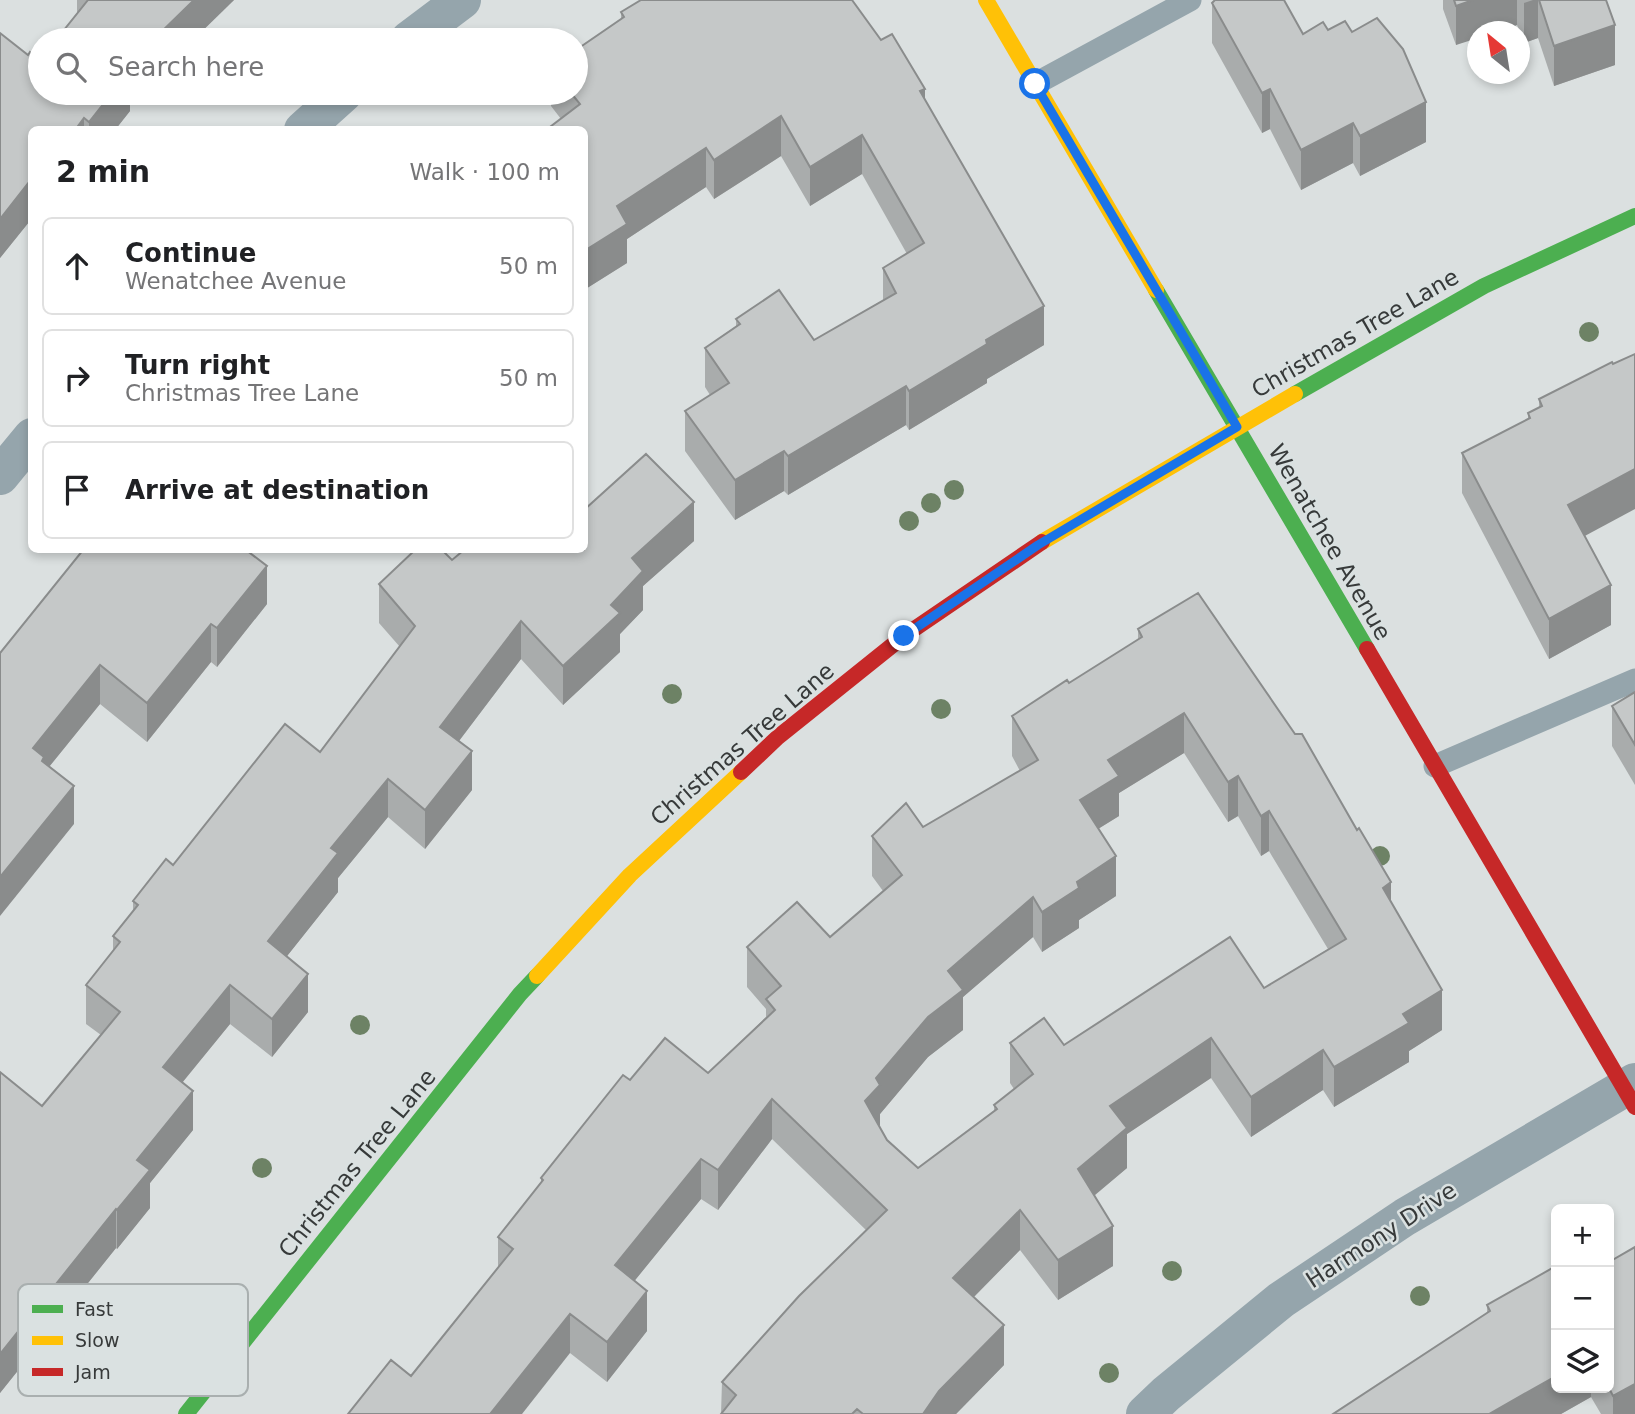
<!DOCTYPE html>
<html lang="en">
<head>
<meta charset="utf-8">
<style>
  body { margin:0; font-family:"DejaVu Sans",sans-serif; background:#f6f6f6; color:#202124 }
  .controls { position:absolute; right:21px; bottom:21px; display:grid; overflow:hidden; border-radius:10px; box-shadow:0 4px 10px #0003 }
  .controls button { width:63px; height:63px; display:grid; place-items:center; padding:0; border:0; border-bottom:2px solid #e0e0e0; background:#fff; color:#202124; font:35px sans-serif }
  .compass { position:absolute; left:1467px; top:21px; width:63px; height:63px; border-radius:50%; background:#fff; box-shadow:0 4px 10px #0003; rotate:330deg }
  .stop { position:absolute; width:21px; height:21px; margin:-16px; border:5px solid #1a73e8; border-radius:50%; background:#fff }
  .stop.end { background:#1a73e8; border-color:#fff; box-shadow:0 2px 7px #0008 }
  .list { margin:0; padding:0; list-style:none }
  h2 { display:flex; justify-content:space-between; align-items:center; height:91px; margin:0; padding:0 28px; font-size:30px }
  h2 small { font-size:23px; font-weight:400; color:#757577 }
  .list li { display:grid; grid-template-columns:46px 1fr auto; gap:21px; align-items:center; box-sizing:border-box; height:98px; margin:0 14px 14px; padding:0 14px; border:2px solid #e0e0e0; border-radius:10px }
  .list b { display:block; font-size:26px; white-space:nowrap }
  .list p { margin:0; font-size:23px; white-space:nowrap; color:#757577 }
  .list em { font-size:23px; font-style:normal; color:#757577 }
  .icon { flex:none; width:38px; height:38px; fill:none; stroke:currentColor; stroke-width:2; stroke-linecap:round; stroke-linejoin:round }
  .map { position:relative; flex:none; width:1635px; height:1414px; overflow:hidden }
  .search { position:absolute; background:#fff; box-shadow:0 4px 10px #0003; left:28px; top:28px; width:560px; height:77px; display:flex; align-items:center; gap:18px; box-sizing:border-box; padding:0 24px; border-radius:38px; color:#757577; font-size:26px }
  .panel { position:absolute; background:#fff; box-shadow:0 4px 10px #0003; left:28px; top:126px; width:560px; height:427px; border-radius:10px }
  .map>svg:first-child { display:block }
</style>
</head>
<body>
<div class="map">
<svg width="1635" height="1414" viewBox="0 0 1635 1414">
  <rect width="100%" height="100%" fill="#dbe0e0"/>
  <g fill="none" stroke-linecap="round" stroke-linejoin="round">
    <g stroke="#95a5ac" stroke-width="23">
      <polyline points="1035,84 1190,0"/>
      <polyline points="1435,766 1635,680"/>
    </g>
    <g stroke="#95a5ac" stroke-width="38">
      <polyline points="409,40 462,0"/>
      <polyline points="303,130 344,93"/>
      <polyline points="0,476 32,437"/>
      <polyline points="1145,1414 1166,1394 1281,1300 1405,1217 1635,1082"/>
    </g>
    <g stroke="#4caf50" stroke-width="16">
      <polyline points="1156,290 1367,649"/>
      <polyline points="1295,394 1484,286 1635,216"/>
      <polyline points="186,1414 520,994 537,976"/>
    </g>
    <g stroke="#ffc107" stroke-width="16">
      <polyline points="986,0 1156,290"/>
      <polyline points="1042,542 1295,394"/>
      <polyline points="537,976 630,875 741,772"/>
    </g>
    <g stroke="#c62828" stroke-width="16">
      <polyline points="1367,649 1635,1107"/>
      <polyline points="741,772 778,737 904,636 1042,542"/>
    </g>
  </g>
  <g fill="#6d8265">
    <circle cx="1589" cy="332" r="10"/>
    <circle cx="954" cy="490" r="10"/>
    <circle cx="931" cy="503" r="10"/>
    <circle cx="909" cy="521" r="10"/>
    <circle cx="672" cy="694" r="10"/>
    <circle cx="941" cy="709" r="10"/>
    <circle cx="1380" cy="856" r="10"/>
    <circle cx="360" cy="1025" r="10"/>
    <circle cx="262" cy="1168" r="10"/>
    <circle cx="1172" cy="1271" r="10"/>
    <circle cx="1420" cy="1296" r="10"/>
    <circle cx="1109" cy="1373" r="10"/>
  </g>
  <g fill="#a9acac" fill-rule="evenodd">
    <polygon points="77,0 234,0 193,40 77,14"/>
    <polygon points="1443,0 1606,0 1615,65 1554,86 1538,38 1524,43 1517,25 1498,32 1478,32 1456,45 1443,9"/>
    <polygon points="1212,3 1303,34 1328,30 1426,142 1360,176 1353,163 1301,190 1270,129 1262,133 1212,43"/>
    <polygon points="621,12 881,40 925,99 1044,345 987,379 987,383 909,430 906,425 788,495 784,491 735,520 685,451 685,411 710,395 705,387 705,348 736,326 736,319 814,340 883,300 883,268 907,254 862,174 810,206 781,156 714,199 706,187 627,239 627,263 584,290 584,130 561,119 551,106 551,93 576,93 621,19"/>
    <polygon points="0,33 40,93 141,93 130,104 130,111 115,130 32,130 32,224 29,222 0,258"/>
    <polygon points="1613,364 1584,536 1611,625 1549,659 1462,493 1462,453 1528,419 1528,413 1539,408 1539,399"/>
    <polygon points="694,541 643,586 643,610 620,634 620,652 563,705 521,659 459,741 472,790 425,849 388,817 338,878 338,892 287,956 308,1012 272,1057 230,1024 182,1083 193,1130 150,1183 150,1208 117,1249 116,1248 0,1393 0,1072 42,1106 101,1035 86,1024 86,985 113,951 113,936 133,912 133,901 173,865 320,752 400,647 379,623 379,584 452,560"/>
    <polygon points="267,604 217,667 211,662 147,742 100,704 49,767 74,824 0,653"/>
    <path d="M1138,629l253,272 51,129 -33,21v11l-75,45 -11,-17 -72,47 -40,-59 -84,56v34l-33,28 19,70 -55,34 -38,-50 -46,47 30,68 -48,49h-235l1,-32 144,-152 -94,-91 -54,71 -17,-11 -67,82 13,50 -40,51 -37,-29 -159,23 87,-108v-31l43,-55v-4l89,-98 78,-7 58,-56v-8l-19,-22v-40l83,-10 53,-46 -11,-15v-40l51,-9 97,-56 -8,-15v-40l57,-33 69,-43zM1184,753l44,69 10,-6 23,40 8,-5 59,98 -64,39 -200,57 -54,-2v40l4,6 -20,16v7l-76,56 -31,-28 -8,-14 1,-12 48,-57 35,-27v-33l70,-60 9,15 37,-24v-8l37,-24 -18,-67 21,-13v-23z"/>
    <polygon points="1635,692 1635,785 1612,746 1612,706"/>
    <polygon points="1487,1305 1556,1388 1609,1388 1635,1414 1601,1414 1591,1397 1561,1414 1333,1414 1487,1313"/>
  </g>
  <g fill="#8a8c8c">
    <polygon points="194,0 234,0 193,40 153,40"/>
    <polygon points="1473,0 1517,0 1517,25 1498,32 1478,32 1478,38 1456,45 1456,6"/>
    <polygon points="1533,0 1538,0 1538,38 1524,43 1524,3"/>
    <polygon points="1615,25 1615,65 1554,86 1554,46"/>
    <polygon points="925,89 925,128 920,91"/>
    <polygon points="1270,89 1270,129 1262,133 1262,93"/>
    <polygon points="112,93 141,93 130,104 130,111 115,130 89,130 89,122"/>
    <polygon points="1426,102 1426,142 1360,176 1360,136"/>
    <polygon points="781,116 781,156 714,199 714,160"/>
    <polygon points="84,118 84,130 75,130"/>
    <polygon points="1353,123 1353,163 1301,190 1301,150"/>
    <polygon points="862,135 862,174 810,206 810,167"/>
    <polygon points="706,148 706,187 627,239 627,263 584,290 584,251 617,206"/>
    <polygon points="29,182 29,222 0,258 0,219"/>
    <polygon points="1044,306 1044,345 987,379 987,383 909,430 909,391 986,340"/>
    <polygon points="906,386 906,425 788,495 788,456"/>
    <polygon points="784,451 784,491 735,520 735,480"/>
    <polygon points="1635,469 1635,509 1568,545 1568,505"/>
    <polygon points="694,502 694,541 643,586 643,610 620,634 620,652 563,705 563,666 611,605 632,558"/>
    <polygon points="267,566 267,604 217,667 217,628"/>
    <polygon points="1611,585 1611,625 1549,659 1549,619"/>
    <polygon points="521,621 521,659 440,766 440,727"/>
    <polygon points="211,624 211,662 147,742 147,703"/>
    <polygon points="100,665 100,704 44,773 33,748"/>
    <polygon points="1184,713 1184,753 1119,793 1119,816 1080,840 1080,800 1108,760"/>
    <polygon points="472,751 472,790 425,849 425,810"/>
    <polygon points="1238,776 1238,816 1228,822 1228,782"/>
    <polygon points="388,779 388,817 338,878 338,892 268,980 268,941 331,848"/>
    <polygon points="74,786 74,824 0,916 0,877"/>
    <polygon points="1269,811 1269,851 1261,856 1261,816"/>
    <polygon points="1116,856 1116,896 1079,920 1079,928 1042,952 1042,912 1077,882"/>
    <polygon points="1391,882 1391,922 1383,888"/>
    <polygon points="1033,897 1033,937 963,997 963,1030 928,1057 880,1114 880,1125 865,1141 865,1101 876,1078 948,971"/>
    <polygon points="308,974 308,1012 272,1057 272,1019"/>
    <polygon points="230,985 230,1024 163,1106 163,1067"/>
    <polygon points="1442,990 1442,1030 1409,1051 1409,1062 1334,1107 1334,1067 1403,1014"/>
    <polygon points="1211,1038 1211,1078 1127,1134 1127,1168 1078,1209 1078,1169 1110,1106"/>
    <polygon points="1323,1050 1323,1090 1251,1137 1251,1097"/>
    <polygon points="193,1091 193,1130 150,1183 150,1208 117,1249 117,1210 137,1160"/>
    <polygon points="772,1099 772,1139 718,1210 718,1170"/>
    <polygon points="701,1159 701,1199 615,1305 615,1265"/>
    <polygon points="116,1209 116,1248 0,1393 0,1354"/>
    <polygon points="1020,1210 1020,1250 953,1318 953,1278"/>
    <polygon points="1113,1226 1113,1266 1058,1300 1058,1260"/>
    <polygon points="647,1291 647,1331 607,1382 607,1342"/>
    <polygon points="570,1314 570,1353 522,1414 490,1414"/>
    <polygon points="1004,1325 1004,1365 956,1414 923,1414 939,1391"/>
    <polygon points="1556,1376 1556,1388 1591,1388 1591,1397 1561,1414 1489,1414"/>
    <polygon points="1635,1384 1635,1414 1613,1414 1613,1396"/>
  </g>
  <g fill="#c5c8c8" stroke="#8a8c8c" stroke-width="2" fill-rule="evenodd">
    <polygon points="88,0 194,0 153,40 56,40"/>
    <polygon points="641,0 852,0 881,40 892,34 925,89 920,91 1044,306 986,340 987,344 909,391 906,386 788,456 784,451 735,480 685,411 729,383 705,348 740,324 736,319 779,290 814,340 896,293 883,268 924,243 862,135 810,167 781,116 714,160 706,148 617,206 627,224 584,251 584,130 546,130 580,104 571,93 576,93 576,50 624,17 621,12"/>
    <polygon points="1215,0 1284,0 1303,34 1323,22 1328,30 1345,21 1352,32 1377,18 1403,49 1426,102 1360,136 1353,123 1301,150 1270,89 1262,93 1212,3"/>
    <polygon points="1454,0 1473,0 1456,6"/>
    <polygon points="1539,0 1606,0 1615,25 1554,46"/>
    <polygon points="0,33 28,55 30,52 40,60 40,93 112,93 89,122 84,118 75,130 32,130 32,184 29,182 0,219"/>
    <polygon points="1635,354 1635,469 1568,505 1611,585 1549,619 1462,453 1530,418 1528,413 1542,406 1539,399 1612,362 1613,364"/>
    <polygon points="646,454 694,502 632,558 643,571 611,605 620,613 563,666 521,621 440,727 472,751 425,810 388,779 331,848 338,853 268,941 308,974 272,1019 230,985 163,1067 193,1091 137,1160 150,1170 117,1210 116,1209 0,1354 0,1072 42,1106 120,1012 86,985 120,942 113,936 138,905 133,901 166,859 173,865 285,724 320,752 415,626 379,584 415,550 442,550 452,560 464,550 584,550 584,510"/>
    <polygon points="83,550 246,550 267,566 217,628 211,624 147,703 100,665 33,748 44,757 42,761 74,786 0,877 0,653"/>
    <path d="M1198,593l97,141h7l55,96 2,-2 32,54 -8,6 59,102 -39,24 6,9 -75,44 -11,-17 -72,47 -40,-59 -101,68 17,22 -49,41 35,57 -55,34 -38,-50 -67,68 51,47 -65,66 -16,23h-60l-6,-5 -5,5h-131l15,-19 -14,-13 77,-86 88,-86 -115,-111 -54,71 -17,-11 -86,106 32,26 -40,51 -37,-28 -80,100h-142l43,-54 20,16 102,-127 -15,-12 45,-57 -2,-2 82,-103 7,5 35,-42 43,35 67,-63 -9,-11 15,-13 -34,-39 50,-45 33,35 72,-62 -30,-39 34,-33 17,24 115,-67 -26,-44 55,-36 2,3 73,-46 -4,-8zM1184,713l44,69 10,-6 23,40 8,-5 77,128 -82,49 -34,-51 -166,108 -20,-27 -34,25 23,31 -39,31 3,4 -79,59 -31,-28 -22,-39 15,-16 -4,-7 52,-61 35,-27 -15,-19 85,-74 9,15 37,-24 -2,-6 39,-26 -36,-56 39,-24 -11,-16z"/>
    <polygon points="1635,692 1635,745 1612,706"/>
    <polygon points="1635,1247 1635,1384 1613,1396 1609,1388 1609,1262"/>
    <polygon points="1556,1266 1556,1376 1489,1414 1333,1414 1490,1311 1487,1305"/>
  </g>
  <g fill="none" stroke-linecap="round" stroke-linejoin="round">
    <polyline stroke="#1a73e8" stroke-width="9" points="904,636 1038,545 1237,427 1035,84"/>
  </g>
  <g text-anchor="middle" stroke-width="5" stroke-linejoin="round" paint-order="stroke">
    <g font-size="23" fill="#373a3a" stroke="#dae1e1">
      <text transform="translate(1355 333) rotate(-30)" y="8">Christmas Tree Lane</text>
      <text transform="translate(1330 542) rotate(60)" y="8">Wenatchee Avenue</text>
      <text transform="translate(742 744) rotate(-41)" y="8">Christmas Tree Lane</text>
      <text transform="translate(357 1163) rotate(-51)" y="8">Christmas Tree Lane</text>
      <text transform="translate(1381 1235) rotate(-33)" y="8">Harmony Drive</text>
    </g>
  </g>
  <rect x="18" y="1284" width="230" height="112" rx="10" fill="#dae1e1" stroke="#a9afaf" stroke-width="2"/>
  <rect x="32" y="1305" width="31" height="8" fill="#4caf50"/>
  <rect x="32" y="1336" width="31" height="9" fill="#ffc107"/>
  <rect x="32" y="1368" width="31" height="8" fill="#c62828"/>
  <g font-size="19" fill="#373a3a">
    <text x="75" y="1316">Fast</text>
    <text x="75" y="1347">Slow</text>
    <text x="75" y="1379">Jam</text>
  </g>
</svg>
<div class="controls">
<button>+</button>
<button>−</button>
<button><svg class="icon" aria-label="layers" viewBox="0 0 24 24"><path d="M12 4l9 5-9 5-9-5zM3 14l9 5 9-5"/></svg></button>
</div>
<svg class="compass" viewBox="-18 -18 36 36"><path d="M0-13l5 13h-10z" fill="#e53935"/><path d="M0 13l5-13h-10z" fill="#757577"/></svg>
<div class="stop" style="left:1035px;top:84px"></div>
<div class="stop end" style="left:904px;top:636px"></div>
<div class="search"><svg class="icon" aria-label="search" viewBox="0 0 24 24"><circle cx="10" cy="10" r="6"/><path d="M15 15l6 6"/></svg>Search here</div>
<section class="panel">
<h2>2 min<small>Walk · 100 m</small></h2>
<ul class="list">
<li><svg class="icon" aria-label="ahead" viewBox="0 0 24 24"><path d="M12 20V5M6 11l6-6 6 6"/></svg><div><b>Continue</b><p>Wenatchee Avenue</p></div><em>50 m</em></li>
<li><svg class="icon" aria-label="right" viewBox="0 0 24 24"><path d="M7 20v-9h11M14 6l5 5-5 5"/></svg><div><b>Turn right</b><p>Christmas Tree Lane</p></div><em>50 m</em></li>
<li><svg class="icon" aria-label="arrive" viewBox="0 0 24 24"><path d="M6 21V4h12l-3 4 3 4H6"/></svg><div><b>Arrive at destination</b></div></li>
</ul>
</section>
</div>
</body>
</html>
